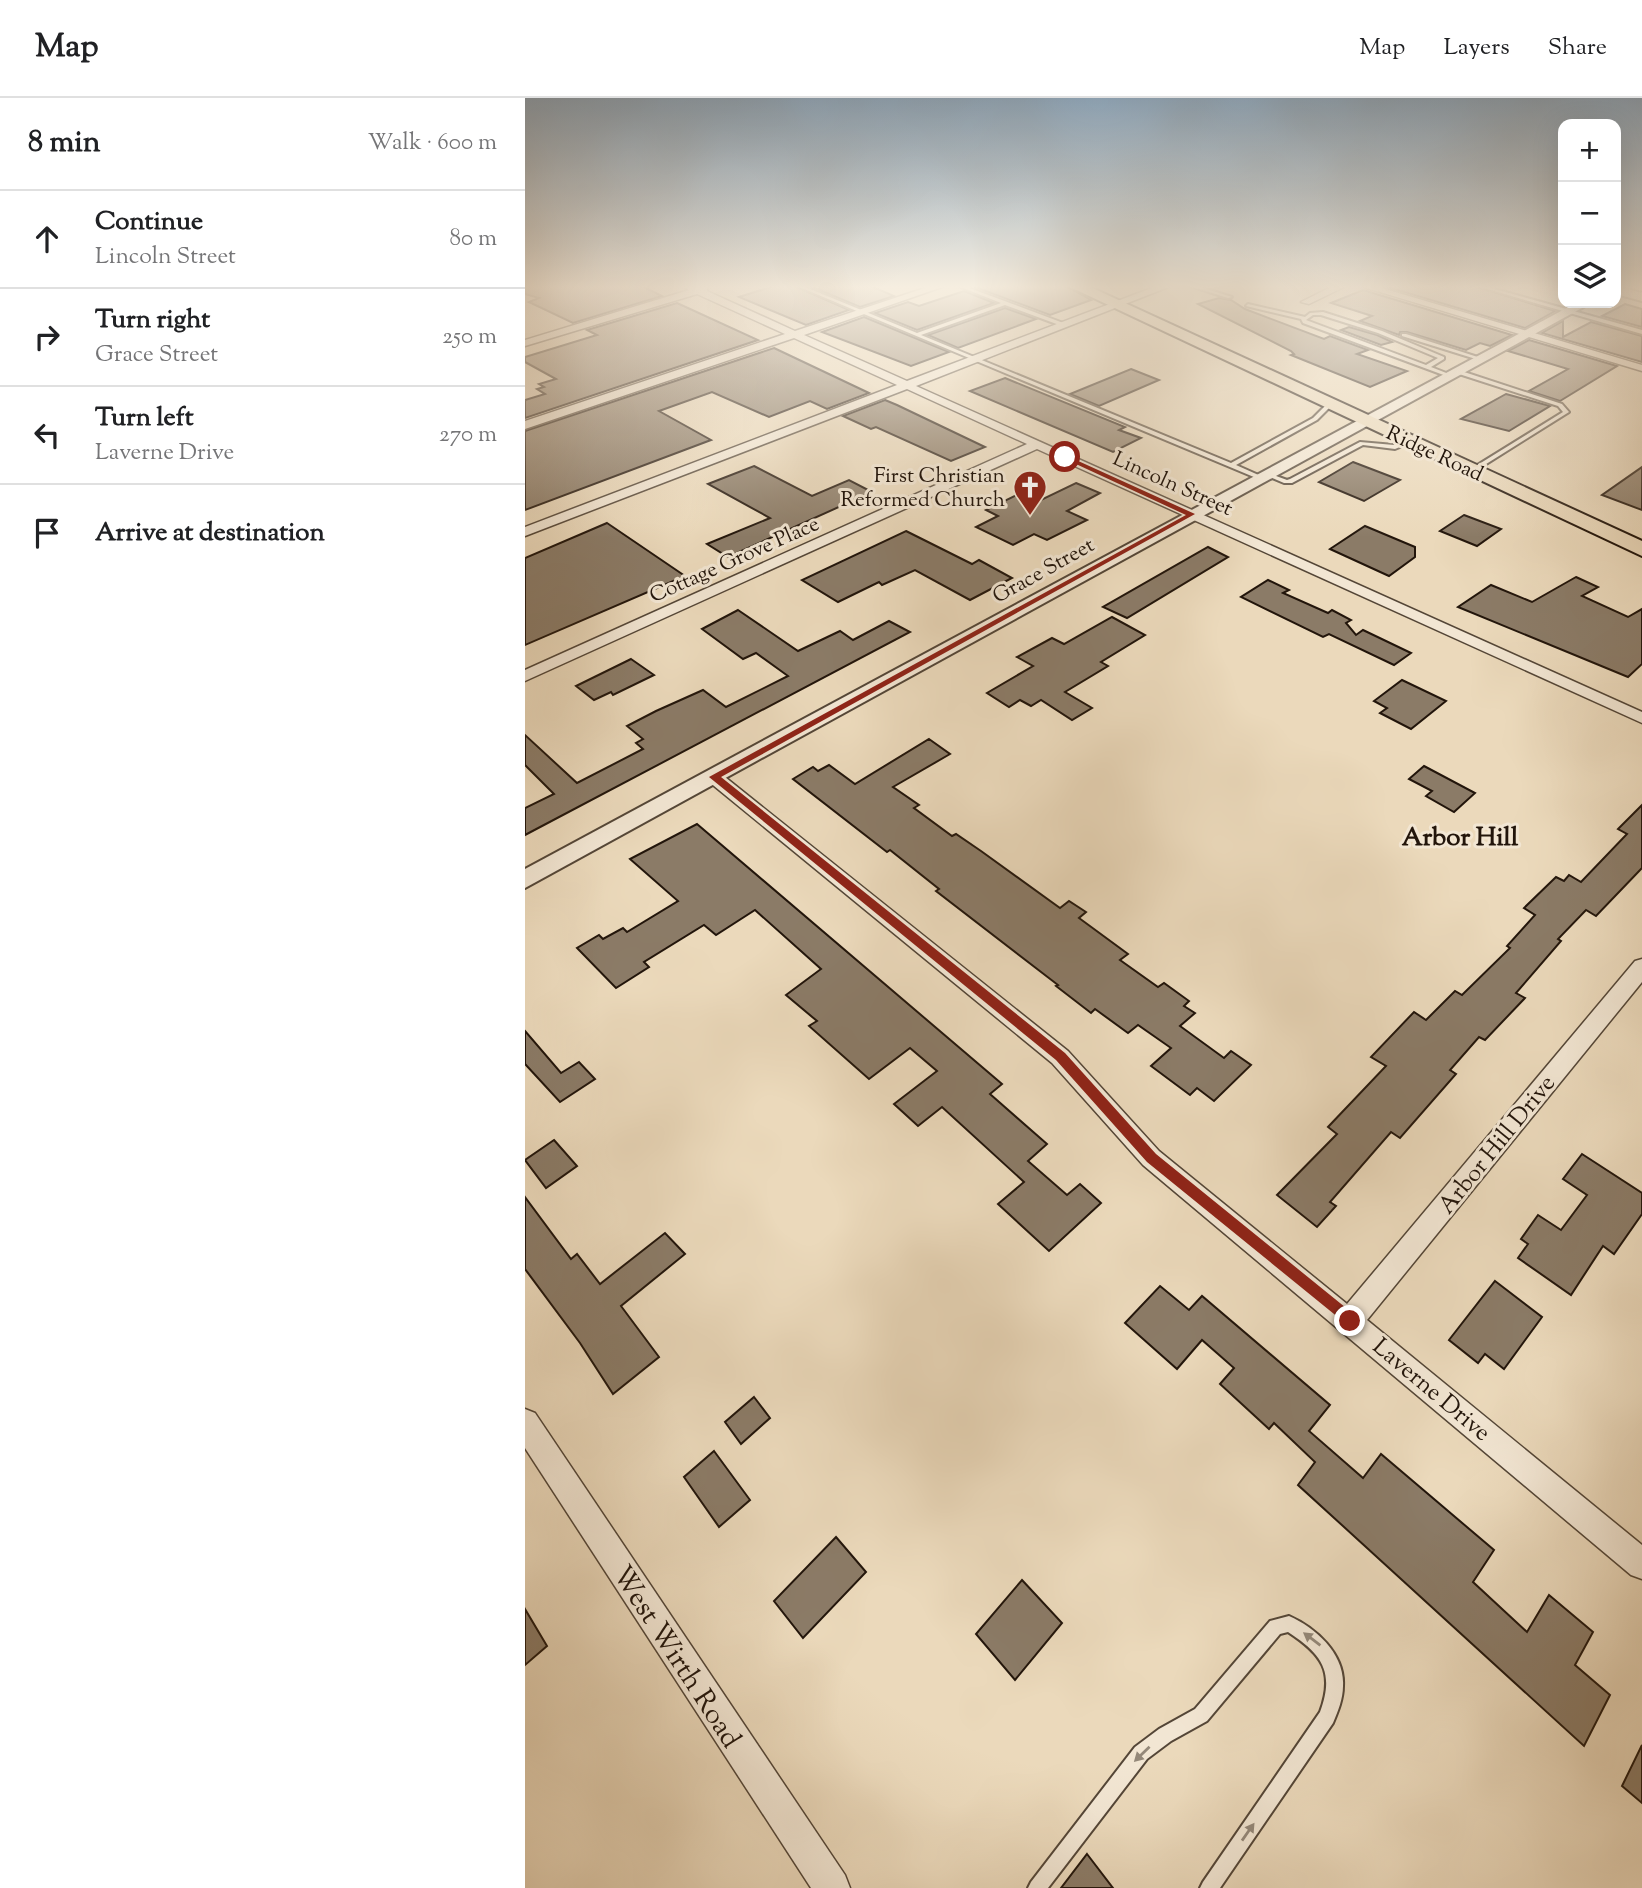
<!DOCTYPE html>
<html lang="en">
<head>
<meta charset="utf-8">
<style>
  body { margin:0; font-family:"Sorts Mill Goudy",serif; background:#f6f6f6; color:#202124 }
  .controls { position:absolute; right:21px; top:21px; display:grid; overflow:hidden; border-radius:14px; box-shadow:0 7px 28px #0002 }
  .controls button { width:63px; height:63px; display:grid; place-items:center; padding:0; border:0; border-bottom:2px solid #e0e0e0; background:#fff; color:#202124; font:35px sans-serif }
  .stop { position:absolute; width:21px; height:21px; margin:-16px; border:5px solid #8f2418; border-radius:50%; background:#fff }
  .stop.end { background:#8f2418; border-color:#fff; box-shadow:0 2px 7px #0008 }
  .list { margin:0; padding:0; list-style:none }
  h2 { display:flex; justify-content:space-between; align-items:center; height:91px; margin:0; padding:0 28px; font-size:30px }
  h2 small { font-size:23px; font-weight:400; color:#757577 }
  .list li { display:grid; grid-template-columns:46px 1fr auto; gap:21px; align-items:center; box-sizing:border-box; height:98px; padding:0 28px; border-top:2px solid #e0e0e0 }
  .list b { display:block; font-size:26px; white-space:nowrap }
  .list p { margin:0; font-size:23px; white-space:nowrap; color:#757577 }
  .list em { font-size:23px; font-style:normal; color:#757577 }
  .icon { flex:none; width:38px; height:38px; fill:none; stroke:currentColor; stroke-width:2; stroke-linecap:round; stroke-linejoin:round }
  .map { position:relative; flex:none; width:1117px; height:1790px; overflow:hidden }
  header { display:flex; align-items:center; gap:42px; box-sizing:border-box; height:98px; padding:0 35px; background:#fff; border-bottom:2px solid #e0e0e0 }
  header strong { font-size:33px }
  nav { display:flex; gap:38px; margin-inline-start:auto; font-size:24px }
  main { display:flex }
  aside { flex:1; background:#fff }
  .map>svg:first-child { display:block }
</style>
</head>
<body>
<header>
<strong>Map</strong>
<nav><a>Map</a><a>Layers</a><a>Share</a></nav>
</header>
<main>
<aside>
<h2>8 min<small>Walk · 600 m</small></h2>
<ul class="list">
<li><svg class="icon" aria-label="ahead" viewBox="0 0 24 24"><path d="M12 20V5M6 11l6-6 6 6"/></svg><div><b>Continue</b><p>Lincoln Street</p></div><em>80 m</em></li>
<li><svg class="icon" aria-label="right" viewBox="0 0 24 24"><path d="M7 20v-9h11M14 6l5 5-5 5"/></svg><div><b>Turn right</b><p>Grace Street</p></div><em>250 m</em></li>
<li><svg class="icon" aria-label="left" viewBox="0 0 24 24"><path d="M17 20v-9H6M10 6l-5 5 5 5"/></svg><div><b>Turn left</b><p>Laverne Drive</p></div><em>270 m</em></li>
<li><svg class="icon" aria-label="arrive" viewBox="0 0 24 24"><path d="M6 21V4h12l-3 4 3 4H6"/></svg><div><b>Arrive at destination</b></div></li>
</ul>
</aside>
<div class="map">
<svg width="1117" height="1790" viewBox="0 0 1117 1790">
  <rect width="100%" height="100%" fill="#ebd9bb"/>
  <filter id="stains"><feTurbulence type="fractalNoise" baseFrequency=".00286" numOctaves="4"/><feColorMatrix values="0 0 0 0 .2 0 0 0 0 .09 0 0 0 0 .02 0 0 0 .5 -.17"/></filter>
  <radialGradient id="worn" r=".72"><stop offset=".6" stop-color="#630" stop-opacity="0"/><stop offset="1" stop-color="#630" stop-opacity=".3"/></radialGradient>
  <g fill="#8b7b67" stroke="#22150b" stroke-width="2">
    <polygon points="0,188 117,188 137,198 48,225 4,204 14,200 0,196"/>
    <polygon points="249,188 270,188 324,212 281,227 214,199"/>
    <polygon points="285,188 346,188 369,198 335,209"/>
    <polygon points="453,188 541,188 566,202 525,217 450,189"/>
    <polygon points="859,188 949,188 1030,213 1000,230"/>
    <polygon points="838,192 987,237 965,248 955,245 941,252 882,234 875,234 874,237 835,223 847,218 806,205"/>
    <polygon points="439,193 469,205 392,232 350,215 383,204 394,208"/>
    <polygon points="694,200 706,202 720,211 799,241 805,238 843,252 832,256 882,273 845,289 766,257 769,256 766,253 673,206"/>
    <polygon points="152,205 233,242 0,320 0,302 20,296 12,291 19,289 14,286 31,281 0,264 0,259 72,237 62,232"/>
    <polygon points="1100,206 1117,211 1117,229 1077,218"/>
    <polygon points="480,210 511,221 433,250 403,237"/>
    <polygon points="339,219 424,254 386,268 297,234"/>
    <polygon points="1038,223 1038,239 1066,224 1117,238 1117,264 1017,235"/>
    <polygon points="824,229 852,237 867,244 856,247 816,232"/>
    <polygon points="1004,242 1092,268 1035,303 1004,293 1043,271 983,253"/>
    <polygon points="249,250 344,295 302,311 285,303 244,319 187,294 134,313 186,342 0,412 0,333"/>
    <polygon points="606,271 634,282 574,308 545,296"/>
    <polygon points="480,280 600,329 594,332 616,340 588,354 445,293"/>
    <polygon points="981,296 1025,308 984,333 936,321"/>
    <polygon points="360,302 372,307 460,349 426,363 351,329 346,331 318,318"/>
    <polygon points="828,364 875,382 839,403 794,384"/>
    <polygon points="229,368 287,398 324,382 347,394 203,459 182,446 245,420 183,386"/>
    <polygon points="1117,369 1117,412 1077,397"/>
    <polygon points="551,385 575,395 542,413 562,422 522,442 509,436 488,447 451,429 473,418 461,412 496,395 514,403"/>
    <polygon points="939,417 976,431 952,448 915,433"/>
    <polygon points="82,425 160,478 0,547 0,460"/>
    <polygon points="840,428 890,449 890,459 864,478 805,451"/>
    <polygon points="381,433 447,466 454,462 487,480 445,502 390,472 357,487 354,484 313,504 277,482"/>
    <polygon points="683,449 703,459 602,520 578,509"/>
    <polygon points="1051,479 1073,489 1057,498 1103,519 1117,511 1117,566 1103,579 933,509 966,487 1007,504"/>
    <polygon points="743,482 764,492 758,495 803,515 807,512 826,522 821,525 831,537 838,532 886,555 869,567 804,536 798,539 716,499"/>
    <polygon points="213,512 273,553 315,533 328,542 364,523 385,534 0,737 0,710 29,696 0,667 0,637 52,685 118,651 111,645 118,641 102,628 131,613 178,592 201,609 263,578 231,555 218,561 177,531"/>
    <polygon points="587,519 620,537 576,564 583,568 540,594 567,610 547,622 516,602 506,608 495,602 484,609 462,595 508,568 492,559 527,540 539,546"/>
    <polygon points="106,561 129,577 88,597 86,594 69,602 51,588"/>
    <polygon points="877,582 921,603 886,631 855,615 862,610 849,603"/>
    <polygon points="404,641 425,656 368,689 394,707 389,710 427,738 431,736 456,753 535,810 544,803 561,814 554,820 603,856 595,862 633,889 639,885 664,903 659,908 670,915 655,928 699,960 706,953 726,967 689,1003 672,990 665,997 626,968 646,950 613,927 603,935 570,911 566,915 531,888 533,887 411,793 414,791 365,752 362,754 268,681 288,669 293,673 304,667 330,686"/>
    <polygon points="899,668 950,695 929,714 901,698 907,693 884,681"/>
    <polygon points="1117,707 1117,770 1071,818 1061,812 1033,841 1036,843 991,895 1000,900 960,942 954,939 925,972 931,976 875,1040 866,1034 805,1104 811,1108 792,1129 752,1097 812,1036 803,1029 861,968 846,959 889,914 901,922 930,893 937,897 985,850 982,848 1010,817 999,810 1031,779 1039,783 1044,777 1056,784 1102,736 1093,731"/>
    <polygon points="172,726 477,986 465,996 522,1046 503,1063 542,1097 555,1086 576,1105 524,1153 473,1106 499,1084 417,1009 393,1028 369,1006 412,973 385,950 344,981 284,928 292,923 261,897 296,871 230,812 191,837 179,827 119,864 124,869 91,890 52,850 74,837 78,841 98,830 102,834 153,803 105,761"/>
    <polygon points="0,933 36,975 54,964 70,981 35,1004 0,966"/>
    <polygon points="29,1042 52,1068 21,1090 0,1062"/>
    <polygon points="1057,1056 1117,1095 1117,1116 1089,1156 1078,1148 1046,1197 993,1160 1003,1146 996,1141 1013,1117 1036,1132 1062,1097 1038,1081"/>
    <polygon points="0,1099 46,1161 52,1156 75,1186 140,1135 160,1156 96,1208 134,1259 88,1296 55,1245 0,1171"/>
    <polygon points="970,1183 1017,1219 979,1271 960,1256 953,1265 924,1242"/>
    <polygon points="635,1188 664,1212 677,1198 805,1307 784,1333 838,1380 856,1356 969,1452 948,1484 1002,1534 1024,1497 1068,1534 1050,1567 1085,1597 1059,1648 773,1387 790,1364 749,1325 744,1331 695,1286 709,1270 677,1242 652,1271 600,1225"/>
    <polygon points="229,1299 245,1320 216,1346 200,1324"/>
    <polygon points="189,1353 225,1402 194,1429 159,1379"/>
    <polygon points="311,1439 341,1474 278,1540 249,1503"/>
    <polygon points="497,1482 537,1525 490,1582 451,1536"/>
    <polygon points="0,1511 22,1548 0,1567"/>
    <polygon points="1117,1647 1117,1705 1097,1688"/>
    <polygon points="562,1756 588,1790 536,1790"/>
  </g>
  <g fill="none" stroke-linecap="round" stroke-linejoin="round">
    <defs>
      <g id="service">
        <polygon points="272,188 278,188 392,235 476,205 433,188 439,188 541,226 541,228 537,228 480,207 396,237 706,365 788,320 803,305 808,306 792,322 711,367 738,379 739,380 736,382"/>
        <polygon points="665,188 672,188 707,199 703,200"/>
        <polygon points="952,188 959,188 1117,232 1117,236"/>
        <path d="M723,206l57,13 5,-4 13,-1 59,19 62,26v2l-13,8 23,9 -5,1 -146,-54 -2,-4 -55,-13zM788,217h8l57,18 60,25 -12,7 -120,-45z"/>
        <polygon points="877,236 881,236 959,261 954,262 877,238"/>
        <polygon points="933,272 1037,306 1044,314 950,373 946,373 946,371 1038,314 1033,308 931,275 930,274"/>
        <polygon points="885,341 888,343 887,344 870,351 838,347 767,385 759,385 740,377 743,375 762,382 765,381 835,344 869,347"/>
        <path d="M764,1518c27,12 56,38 54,70 0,13 -5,25 -10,37l-113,165h-20l3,-6 117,-170c15,-40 2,-58 -32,-80l-8,2 -73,87 -36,20 -24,18 -99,129h-20l3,-6 104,-135 24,-18 36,-20 75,-88z"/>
      </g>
      <g id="minor">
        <polygon points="157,188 182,189 182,193 270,233 406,188 420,188 279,237 382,283 632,188 646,188 391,288 1117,614 1117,625 512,351 0,583 0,572 502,346 382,291 0,438 0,429 372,287 269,240 0,331 0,323 260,236 172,196 0,248 0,242 164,192"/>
        <polygon points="808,188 821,188 784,206 776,204"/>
        <polygon points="835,188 850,188 1117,267 1117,273"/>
        <polygon points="189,673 195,675 543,953 634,1053 822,1206 1110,863 1117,861 1117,884 842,1222 1117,1447 1117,1481 1106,1477 618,1067 527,965 183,683 180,679"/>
        <polygon points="0,1311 10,1315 320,1777 325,1790 286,1790 0,1350"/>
      </g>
      <g id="tertiary">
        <polygon points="1091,188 1117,195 1117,203 1091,196"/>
        <polygon points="1051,205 1066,205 0,790 0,771"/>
      </g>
      <polygon id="primary" points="543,188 563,188 1117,443 1117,458"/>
    </defs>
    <use href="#service" stroke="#544637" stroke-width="4"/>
    <use href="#minor" stroke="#544637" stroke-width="3"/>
    <use href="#tertiary" stroke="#544637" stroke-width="4"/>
    <use href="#primary" stroke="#22150b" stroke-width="4"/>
    <use href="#service" fill="#f2e6d3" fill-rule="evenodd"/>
    <use href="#minor" fill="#f2e6d3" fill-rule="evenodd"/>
    <use href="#tertiary" fill="#f2e6d3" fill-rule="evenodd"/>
    <use href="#primary" fill="#ebd9bb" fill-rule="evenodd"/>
  </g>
  <defs><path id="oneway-solid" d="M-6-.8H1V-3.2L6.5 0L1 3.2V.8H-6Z" transform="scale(1.75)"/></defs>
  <g fill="#948879">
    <use href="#oneway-solid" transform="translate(787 1541) rotate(-143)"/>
    <use href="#oneway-solid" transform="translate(617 1656) rotate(136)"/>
    <use href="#oneway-solid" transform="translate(723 1734) rotate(-55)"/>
  </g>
  <linearGradient id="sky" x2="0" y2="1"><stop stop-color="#8ea8be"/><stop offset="0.43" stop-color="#f6eee0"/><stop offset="1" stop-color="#f6eee0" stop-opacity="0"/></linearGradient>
  <rect width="1117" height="439" fill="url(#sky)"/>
  <polygon fill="#8f2418" points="540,357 670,416 196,679 540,955 631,1056 831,1218 833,1223 825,1229 622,1064 531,962 184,679 661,417 538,360"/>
  <defs>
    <symbol id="church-pin" viewBox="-11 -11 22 30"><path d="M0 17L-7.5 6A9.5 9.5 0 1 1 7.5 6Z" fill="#8f2418" stroke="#f2e6d3"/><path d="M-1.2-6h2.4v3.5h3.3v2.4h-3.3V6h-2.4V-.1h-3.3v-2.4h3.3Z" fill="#fff"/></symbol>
  </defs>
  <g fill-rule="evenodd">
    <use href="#church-pin" x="486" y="370" width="38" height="52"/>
  </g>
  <g text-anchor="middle" stroke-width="6" stroke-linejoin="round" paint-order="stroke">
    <g font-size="21" fill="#22150b" stroke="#f2e6d3">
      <text transform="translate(910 355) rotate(25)" y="7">Ridge Road</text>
      <text transform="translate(648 385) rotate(24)" y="7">Lincoln Street</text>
      <text transform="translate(209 461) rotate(-24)" y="7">Cottage Grove Place</text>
      <text transform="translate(518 472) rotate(-29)" y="7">Grace Street</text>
    </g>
    <g font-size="21" fill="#22150b" stroke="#f2e6d3" text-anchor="end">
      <text x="480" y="384">First Christian<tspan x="480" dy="24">Reformed Church</tspan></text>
    </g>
    <g font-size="24" fill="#22150b" stroke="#f2e6d3">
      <text transform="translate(971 1046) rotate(-51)" y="8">Arbor Hill Drive</text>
      <text transform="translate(907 1291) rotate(40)" y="8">Laverne Drive</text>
    </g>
    <g font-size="26" font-weight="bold" fill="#22150b" stroke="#f2e6d3">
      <text x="935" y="747">Arbor Hill</text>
    </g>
    <g font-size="28" fill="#22150b" stroke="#f2e6d3">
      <text transform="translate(153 1558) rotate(57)" y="10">West Wirth Road</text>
    </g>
  </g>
  <rect width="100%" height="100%" filter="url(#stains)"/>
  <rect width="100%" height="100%" fill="url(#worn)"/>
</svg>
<div class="controls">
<button>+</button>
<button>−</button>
<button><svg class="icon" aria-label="layers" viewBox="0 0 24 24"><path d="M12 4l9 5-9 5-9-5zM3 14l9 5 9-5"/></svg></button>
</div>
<div class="stop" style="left:540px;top:359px"></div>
<div class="stop end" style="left:825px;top:1223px"></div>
</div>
</main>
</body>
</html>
